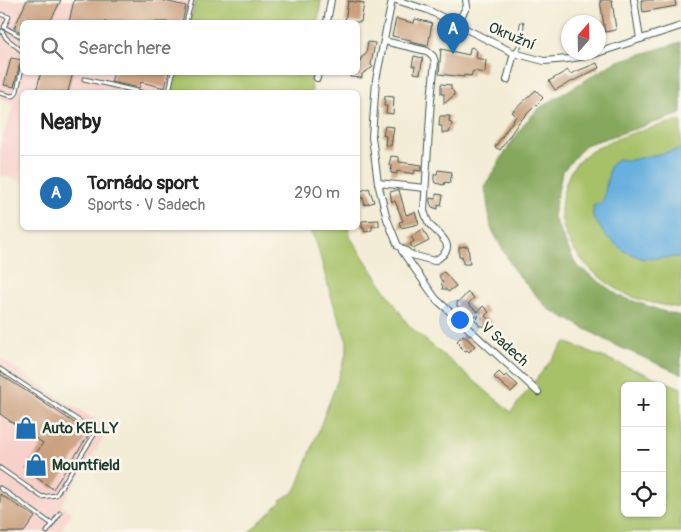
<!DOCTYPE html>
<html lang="en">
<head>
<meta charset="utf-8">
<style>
  body { margin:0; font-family:Pangolin,sans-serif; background:#f2f2f2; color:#222 }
  .controls { position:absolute; right:15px; bottom:15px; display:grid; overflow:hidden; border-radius:8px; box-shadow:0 1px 4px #0004 }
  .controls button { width:45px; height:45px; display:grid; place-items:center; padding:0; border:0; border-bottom:1px solid #e0e0e0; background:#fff; color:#222; font:25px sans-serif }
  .compass { position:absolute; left:561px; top:15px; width:45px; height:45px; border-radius:50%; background:#fff; box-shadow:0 1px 4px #0004; rotate:20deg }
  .you { position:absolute; left:459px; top:319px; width:18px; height:18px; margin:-12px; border:4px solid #fff; border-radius:50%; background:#1a73e8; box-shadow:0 0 0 8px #1a73e833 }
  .badge { display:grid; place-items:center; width:32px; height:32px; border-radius:50%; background:#1f6fb2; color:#fff; font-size:16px; font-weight:700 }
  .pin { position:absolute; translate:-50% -41px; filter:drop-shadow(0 1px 2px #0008) }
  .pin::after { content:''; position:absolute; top:26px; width:18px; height:15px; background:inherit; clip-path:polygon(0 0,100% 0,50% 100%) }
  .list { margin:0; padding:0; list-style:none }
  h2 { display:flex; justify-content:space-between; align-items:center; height:65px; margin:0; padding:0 20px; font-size:21px }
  h2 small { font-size:16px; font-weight:400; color:#767676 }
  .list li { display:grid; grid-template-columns:32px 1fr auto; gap:15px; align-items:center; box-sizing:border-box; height:75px; padding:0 20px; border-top:1px solid #e0e0e0 }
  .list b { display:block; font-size:19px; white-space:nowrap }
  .list p { margin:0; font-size:16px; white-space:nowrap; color:#767676 }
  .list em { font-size:16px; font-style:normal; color:#767676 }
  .icon { flex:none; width:28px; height:28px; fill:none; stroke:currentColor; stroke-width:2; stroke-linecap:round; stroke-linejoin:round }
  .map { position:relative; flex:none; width:681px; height:532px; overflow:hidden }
  .search { position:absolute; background:#fff; box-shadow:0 1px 4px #0004; left:20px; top:20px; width:340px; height:55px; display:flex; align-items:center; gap:12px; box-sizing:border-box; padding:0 18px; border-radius:8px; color:#767676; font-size:19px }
  .panel { position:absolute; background:#fff; box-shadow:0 1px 4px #0004; left:20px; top:90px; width:340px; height:140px; border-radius:8px }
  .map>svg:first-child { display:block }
</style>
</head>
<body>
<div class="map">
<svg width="681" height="532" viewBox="0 0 681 532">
  <rect width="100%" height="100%" fill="#fbf7ec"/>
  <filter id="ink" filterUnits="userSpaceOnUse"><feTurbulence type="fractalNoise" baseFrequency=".02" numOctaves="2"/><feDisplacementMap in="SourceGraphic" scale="10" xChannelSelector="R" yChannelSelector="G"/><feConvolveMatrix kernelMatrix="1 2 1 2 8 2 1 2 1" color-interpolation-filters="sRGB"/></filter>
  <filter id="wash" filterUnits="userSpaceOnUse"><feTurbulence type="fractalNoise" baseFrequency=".0096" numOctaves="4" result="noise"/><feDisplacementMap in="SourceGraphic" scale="20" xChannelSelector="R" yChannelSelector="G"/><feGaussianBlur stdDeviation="1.12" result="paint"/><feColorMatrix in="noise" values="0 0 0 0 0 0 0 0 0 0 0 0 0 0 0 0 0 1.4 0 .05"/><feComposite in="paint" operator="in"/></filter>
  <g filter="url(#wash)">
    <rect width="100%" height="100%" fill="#f3ecd6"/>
    <g fill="#f7d0ca">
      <polygon points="0,0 196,0 190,22 22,22 22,72 177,73 172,92 94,92 85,91 84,92 22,92 22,181 0,175 0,146 14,105 0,99"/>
      <polygon points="0,358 64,401 110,428 61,505 72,513 60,532 0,532"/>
    </g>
    <g fill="#a7c167" stroke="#637f4e" fill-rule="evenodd">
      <polygon points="196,0 321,0 318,22 190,22"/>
      <polygon points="177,73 311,73 312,92 172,92"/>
      <path d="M681,120v188c-18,-3 -39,-6 -55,-14 -26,-13 -53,-37 -62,-65 -5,-13 -3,-29 1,-42 2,-9 7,-20 14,-26 22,-22 72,-33 102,-41z"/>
      <path d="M308,228h41l1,9 59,89 102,86 54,-70 116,46v144h-432l32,-30 -1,-2 14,-8 4,-7 40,-106 9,-28v-9l-16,-46 -15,-55zM625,386h37v127h-37z"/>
    </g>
    <polygon fill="#85a75c" stroke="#527248" points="681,42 681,114 585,145 562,172 553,216 576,265 619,296 665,312 681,316 681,374 615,345 547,308 514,270 491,228 485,187 501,158 525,123 538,109 615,62"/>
    <polygon fill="#66afde" stroke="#427689" points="681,149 681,257 643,259 624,251 605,235 593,217 593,206 603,201 610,166 617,159 630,160"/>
    <g id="blocks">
      <g fill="#cba180">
        <polygon points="27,0 61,0 50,22 22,22 22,33 14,28"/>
        <polygon points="74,0 160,0 186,6 182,22 69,22"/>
        <polygon points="600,0 612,0 616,30 605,32"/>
        <polygon points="641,0 675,0 676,6 643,12"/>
        <polygon points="348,1 364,3 361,22 345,22"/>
        <polygon points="396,19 414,23 415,19 432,23 428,46 410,42 411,40 392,36"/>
        <polygon points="368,42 375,43 371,65 373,67 362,74 362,78 350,77 350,72 358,72 358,71 361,58 366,54"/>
        <polygon points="472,47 477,51 476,58 486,60 485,73 473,71 471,76 464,75 464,77 439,74 441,49 469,55 470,48"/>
        <polygon points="414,56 423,58 420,74 414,73 415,66 412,66"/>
        <polygon points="11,58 22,60 19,67 14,87 4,85"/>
        <polygon points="597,63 599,68 555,90 549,81 568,70 570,74"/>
        <polygon points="41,72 73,72 68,92 36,92"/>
        <polygon points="114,72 169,72 165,88 141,82 139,88 111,82"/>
        <polygon points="441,84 451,85 451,89 454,92 454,95 444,104 444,94 441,94"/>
        <polygon points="536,90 543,98 519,122 500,150 495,147 516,116 512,112"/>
        <polygon points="385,96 394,97 393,114 386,113 387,106 384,106"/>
        <polygon points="440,116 450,116 449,121 452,124 449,133 442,133 442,126 439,126"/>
        <polygon points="385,126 394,127 391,146 385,145 386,136 383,135"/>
        <polygon points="391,156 399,157 399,162 422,165 421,171 415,170 414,174 397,171 397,174 391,173 392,165 389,165"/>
        <polygon points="438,170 452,172 450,183 445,182 444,185 435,183 434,180 434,174 437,174"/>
        <polygon points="369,188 374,202 365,205 363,198 360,198 358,192"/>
        <polygon points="397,190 399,190 406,215 415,212 419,224 401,228 399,222 403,221 395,201 392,202 390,192"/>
        <polygon points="436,194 443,195 441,206 438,205 438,209 432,207 430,202 430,198 436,199"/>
        <polygon points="379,220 379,226 372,226 372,230 366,232 364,231 364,228 362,228 362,221"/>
        <polygon points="423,229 429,241 413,249 410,244 414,241 411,237"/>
        <polygon points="468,246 470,264 463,264 462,256 459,257 459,247"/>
        <polygon points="444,272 456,286 448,292 446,289 442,289 443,286 441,284 443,283 439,276"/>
        <polygon points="468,292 474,298 468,304 478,312 483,306 489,312 485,316 492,322 487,327 485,326 479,326 478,323 475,320 479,316 466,315 466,313 460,307 457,307 457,302 460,301"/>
        <polygon points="463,335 475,346 469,352 467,350 465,351 459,345 460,344 457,341"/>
        <polygon points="499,372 504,377 506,375 518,385 511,392 494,377"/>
        <polygon points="0,374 90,433 53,489 25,470 43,443 0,414"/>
        <polygon points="0,494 35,517 24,532 0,532"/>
      </g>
    </g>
  </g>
  <g filter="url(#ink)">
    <use href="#blocks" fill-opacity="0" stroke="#3f574c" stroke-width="1"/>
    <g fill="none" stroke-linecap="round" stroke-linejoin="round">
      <defs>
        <g id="lane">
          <polyline points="0,14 9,17 4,27 22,37"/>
          <polyline points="186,22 192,0"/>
          <polyline points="2,31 6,38 22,51"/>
          <polyline points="514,53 520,45 522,24"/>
          <polyline points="84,79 141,92"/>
          <polyline points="169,92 173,72"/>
          <polyline points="0,93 11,96 15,95 17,91 22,68"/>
          <polyline points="0,369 96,432 56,495 42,497 0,468"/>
          <polyline points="0,488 52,524"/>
          <polyline points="47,532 60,513"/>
        </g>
        <g id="street">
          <polyline points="396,0 428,10 514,53 544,61 568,59 591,55 681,26"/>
          <polyline points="634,0 640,39"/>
          <polyline points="327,22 331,0"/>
          <polyline points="457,24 467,6 466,0"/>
          <path d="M384,41l43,10 6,5 2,6 -4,37 -7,112c2,5 3,11 7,15 13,13 27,22 3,35l-22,-6 -14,-9 -11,-27 -9,-36 -6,-46 4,-57 16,-80"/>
          <polyline points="317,78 318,72"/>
          <polyline points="507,80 514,53"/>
          <polyline points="378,183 425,188"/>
          <polyline points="402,251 436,299 538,392"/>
        </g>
      </defs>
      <use href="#lane" stroke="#3f574c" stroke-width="5"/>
      <use href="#street" stroke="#3f574c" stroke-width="8"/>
      <use href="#lane" stroke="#fff" stroke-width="3"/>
      <use href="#street" stroke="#fff" stroke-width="6"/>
    </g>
  </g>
  <defs>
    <symbol id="shop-bare" viewBox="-9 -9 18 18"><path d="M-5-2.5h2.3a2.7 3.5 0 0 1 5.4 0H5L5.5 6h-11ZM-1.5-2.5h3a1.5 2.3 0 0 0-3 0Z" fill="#1f6fb2" stroke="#fbf7ec" stroke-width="2.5" paint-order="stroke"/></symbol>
  </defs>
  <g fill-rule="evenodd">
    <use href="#shop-bare" x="10" y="412" width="32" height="32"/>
    <use href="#shop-bare" x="20" y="449" width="32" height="32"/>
  </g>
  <g text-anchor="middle" stroke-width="5" stroke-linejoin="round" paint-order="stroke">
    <g font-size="15" fill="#1f3d34" stroke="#fbf7ec">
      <text transform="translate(512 36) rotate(23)" y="5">Okružní</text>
      <text transform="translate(505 344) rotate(42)" y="5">V Sadech</text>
    </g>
    <g font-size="15" font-weight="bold" fill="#1f3d34" stroke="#fbf7ec" text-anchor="start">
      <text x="42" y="433">Auto KELLY</text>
      <text x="52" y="470">Mountfield</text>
    </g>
  </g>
</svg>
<div class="controls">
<button>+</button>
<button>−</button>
<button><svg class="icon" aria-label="locate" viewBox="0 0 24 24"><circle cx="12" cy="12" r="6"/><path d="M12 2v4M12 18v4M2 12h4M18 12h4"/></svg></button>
</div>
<svg class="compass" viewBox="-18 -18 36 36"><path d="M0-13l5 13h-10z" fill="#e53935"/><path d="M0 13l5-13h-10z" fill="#767676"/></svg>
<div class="you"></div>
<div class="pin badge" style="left:453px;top:54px">A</div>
<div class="search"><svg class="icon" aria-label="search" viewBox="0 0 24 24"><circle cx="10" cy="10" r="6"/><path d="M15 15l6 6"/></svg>Search here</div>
<section class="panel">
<h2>Nearby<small></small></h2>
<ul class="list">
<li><span class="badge">A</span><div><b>Tornádo sport</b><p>Sports · V Sadech</p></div><em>290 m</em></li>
</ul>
</section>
</div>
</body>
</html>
